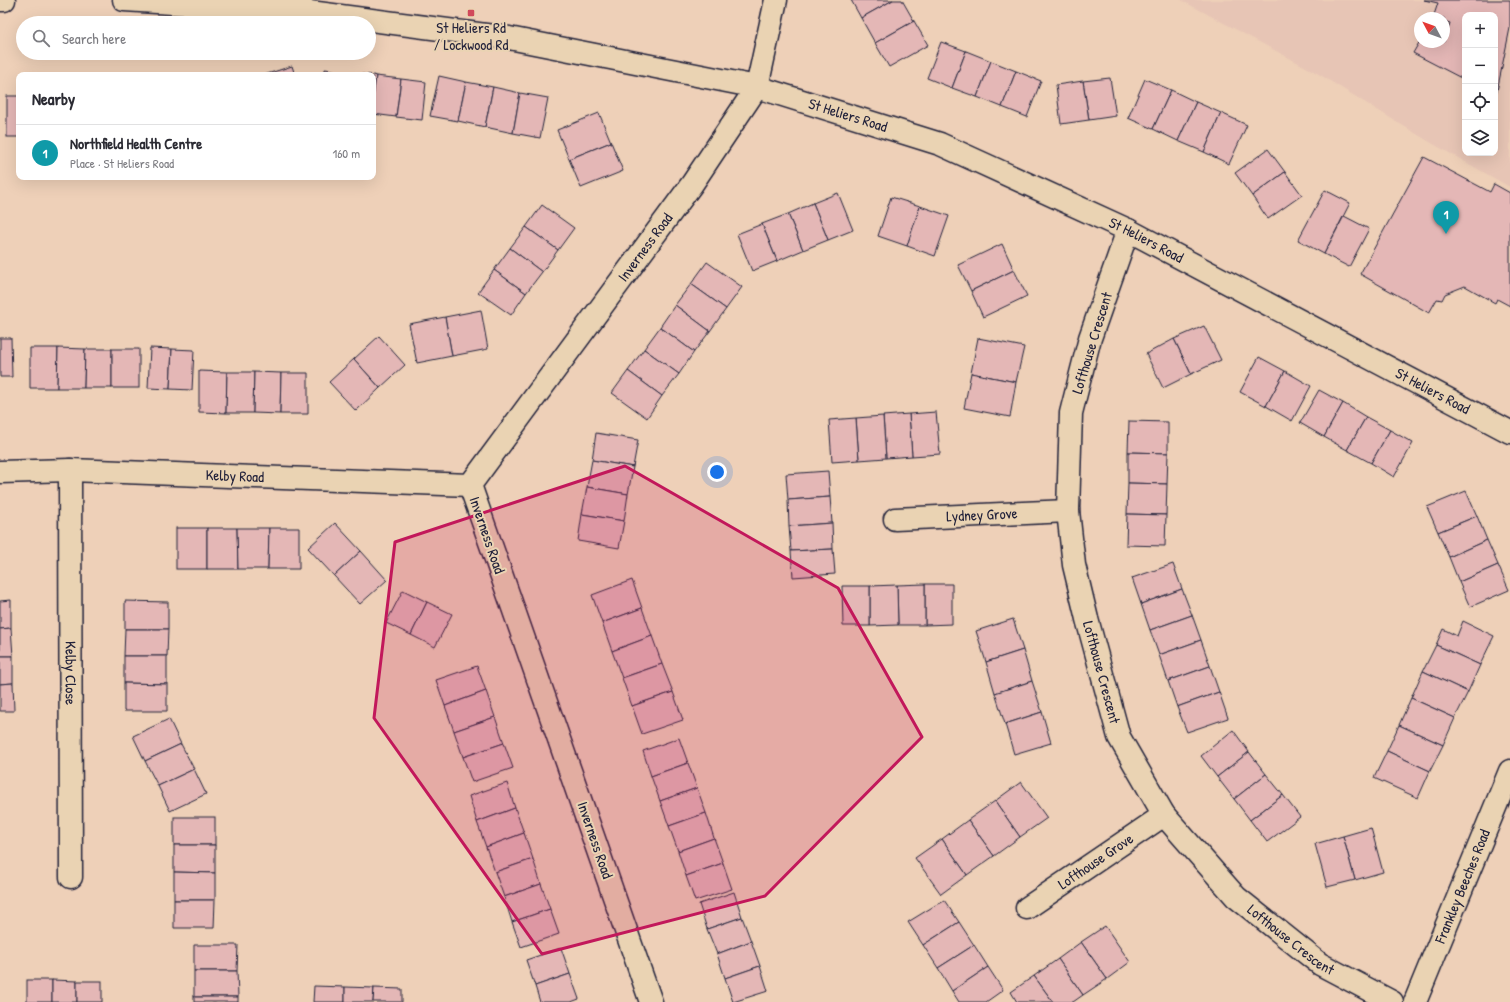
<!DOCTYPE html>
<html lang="en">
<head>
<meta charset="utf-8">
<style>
  body { margin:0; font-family:"Patrick Hand",sans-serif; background:#f2f2f3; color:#2b2b33 }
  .controls { position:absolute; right:12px; top:12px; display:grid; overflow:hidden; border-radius:8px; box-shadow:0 4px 16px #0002 }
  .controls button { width:36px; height:36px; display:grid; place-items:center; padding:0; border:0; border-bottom:1px solid #e1e1e2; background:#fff; color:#2b2b33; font:20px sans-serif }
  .compass { position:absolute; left:1414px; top:12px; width:36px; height:36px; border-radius:50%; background:#fff; box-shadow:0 4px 16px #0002; rotate:311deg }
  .you { position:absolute; left:717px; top:472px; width:14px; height:14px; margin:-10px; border:3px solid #fff; border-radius:50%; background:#1a73e8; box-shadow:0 0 0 6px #1a73e833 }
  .badge { display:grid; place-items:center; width:26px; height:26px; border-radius:50%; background:#d1495b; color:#fff; font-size:13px; font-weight:700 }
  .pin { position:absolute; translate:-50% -33px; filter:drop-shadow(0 1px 2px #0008) }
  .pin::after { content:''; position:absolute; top:21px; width:14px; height:12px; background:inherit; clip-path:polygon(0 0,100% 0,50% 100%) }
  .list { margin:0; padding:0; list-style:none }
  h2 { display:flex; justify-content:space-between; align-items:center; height:52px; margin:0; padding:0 16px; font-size:17px }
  h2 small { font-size:13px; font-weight:400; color:#7c7c81 }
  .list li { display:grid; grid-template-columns:26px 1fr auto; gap:12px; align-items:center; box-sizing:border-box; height:56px; padding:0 16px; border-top:1px solid #e1e1e2 }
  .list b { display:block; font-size:15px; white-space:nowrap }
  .list p { margin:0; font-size:13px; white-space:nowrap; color:#7c7c81 }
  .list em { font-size:13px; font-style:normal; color:#7c7c81 }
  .icon { flex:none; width:22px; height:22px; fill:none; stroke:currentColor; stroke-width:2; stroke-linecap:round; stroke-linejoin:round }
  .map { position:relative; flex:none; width:1510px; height:1002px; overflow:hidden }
  .search { position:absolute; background:#fff; box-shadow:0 4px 16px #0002; left:16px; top:16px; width:360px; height:44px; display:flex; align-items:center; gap:10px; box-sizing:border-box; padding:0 14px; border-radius:22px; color:#7c7c81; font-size:15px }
  .panel { position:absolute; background:#fff; box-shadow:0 4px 16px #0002; left:16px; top:72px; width:360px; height:108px; border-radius:8px }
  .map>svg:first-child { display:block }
</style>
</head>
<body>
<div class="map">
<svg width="1510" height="1002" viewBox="0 0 1510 1002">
  <rect width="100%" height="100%" fill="#eed0b8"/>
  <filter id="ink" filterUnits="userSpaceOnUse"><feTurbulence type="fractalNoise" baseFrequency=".025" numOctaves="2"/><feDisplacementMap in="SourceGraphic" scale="8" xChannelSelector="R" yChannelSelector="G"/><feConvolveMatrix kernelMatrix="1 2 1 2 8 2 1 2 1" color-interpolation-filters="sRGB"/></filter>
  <g filter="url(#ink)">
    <path fill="#e7c5b5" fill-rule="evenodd" d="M1181,0h329v187l-82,-46 -111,-68zM1465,15h30v138h-30zM1420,18h24v24h-24z"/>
    <g fill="#e4b7b6" stroke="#22223b">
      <polygon points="851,0 893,0 861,18"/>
      <polygon points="893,0 902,0 914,21 875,43 861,18"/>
      <polygon points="1424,0 1510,0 1510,28 1496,96 1495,15 1465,15 1465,80 1413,53 1420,41 1420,42 1444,42 1444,31 1447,32 1450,23 1444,21 1444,18 1433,18 1438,3"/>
      <polygon points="914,21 928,45 889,67 875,43"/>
      <polygon points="941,42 966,51 952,88 927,78"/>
      <polygon points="966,51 991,61 977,97 952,88"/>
      <polygon points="991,61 1016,71 1002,107 977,97"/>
      <polygon points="292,66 295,75 264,75"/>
      <polygon points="325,69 351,73 351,75 325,75"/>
      <polygon points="1016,71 1041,81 1027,117 1002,107"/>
      <polygon points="351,73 371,75 351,75"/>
      <polygon points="373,75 376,76 373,99"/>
      <polygon points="376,76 401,79 396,117 373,114 373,99"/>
      <polygon points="439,76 466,82 458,121 430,116"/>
      <polygon points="1110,78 1116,116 1089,120 1083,81"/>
      <polygon points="401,79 426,82 422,120 396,117"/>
      <polygon points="1145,79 1171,90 1153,129 1128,118"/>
      <polygon points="1083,81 1089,120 1061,124 1056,85"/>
      <polygon points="466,82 493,87 485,127 458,121"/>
      <polygon points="493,87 520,93 513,133 485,127"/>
      <polygon points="1171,90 1196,102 1178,141 1153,129"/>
      <polygon points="520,93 548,98 540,138 513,133"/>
      <rect x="7" y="96" width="12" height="41"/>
      <polygon points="1196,102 1221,113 1204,152 1178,141"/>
      <polygon points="599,113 611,142 569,159 557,130"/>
      <polygon points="1221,113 1247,125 1229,164 1204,152"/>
      <polygon points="611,142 623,171 581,188 569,159"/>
      <polygon points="1268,149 1285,172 1252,196 1235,173"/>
      <polygon points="1424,157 1490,192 1494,184 1510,193 1510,306 1497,299 1495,303 1465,286 1445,294 1442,300 1437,299 1429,313 1360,274"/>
      <polygon points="1285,172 1302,195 1268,219 1252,196"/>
      <polygon points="1325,190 1350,203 1324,254 1298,240"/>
      <polygon points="838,193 853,230 828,240 813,203"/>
      <polygon points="891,197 920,206 907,246 878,236"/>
      <polygon points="813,203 828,240 803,250 788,214"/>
      <polygon points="542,205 574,228 558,250 526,227"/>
      <polygon points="920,206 949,216 935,256 907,246"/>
      <polygon points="788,214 803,250 777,261 762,224"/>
      <polygon points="1344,216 1369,229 1349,267 1324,254"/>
      <polygon points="762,224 777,261 752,271 737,234"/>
      <polygon points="526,227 558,250 542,272 510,248"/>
      <polygon points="1002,244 1014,270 971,291 958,265"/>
      <polygon points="510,248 542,272 526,293 494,270"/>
      <polygon points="707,262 742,287 726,309 691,284"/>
      <polygon points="494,270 526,293 511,315 478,292"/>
      <polygon points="1014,270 1027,296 983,317 971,291"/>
      <polygon points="691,284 726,309 710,331 675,305"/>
      <polygon points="675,305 710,331 694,352 660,327"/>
      <polygon points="481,310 488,349 452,356 445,317"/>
      <polygon points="445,317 452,356 417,363 409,324"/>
      <polygon points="1204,326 1221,360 1191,374 1174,339"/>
      <polygon points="660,327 694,352 679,374 644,349"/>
      <polygon points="379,336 405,365 380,388 354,359"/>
      <polygon points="0,338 11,338 12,377 0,377"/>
      <polygon points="978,338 1024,347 1016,382 971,373"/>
      <polygon points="1174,339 1191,374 1163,388 1146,354"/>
      <polygon points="30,348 58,348 57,388 30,388"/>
      <polygon points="58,348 85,349 84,388 57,388"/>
      <polygon points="150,348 172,349 170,389 148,388"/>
      <polygon points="85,349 112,349 112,388 84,388"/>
      <rect x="112" y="349" width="27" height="39"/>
      <polygon points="172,349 194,350 192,390 170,389"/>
      <polygon points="644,349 679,374 662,396 628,371"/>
      <polygon points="1259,357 1285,371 1266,406 1240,392"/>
      <polygon points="354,359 380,388 356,411 329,382"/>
      <polygon points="199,371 227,372 226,413 199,412"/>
      <polygon points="628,371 662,396 647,418 612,393"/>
      <polygon points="1285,371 1311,386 1292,421 1266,406"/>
      <polygon points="227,372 254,372 253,413 226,413"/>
      <polygon points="254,372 281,373 280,414 253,413"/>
      <polygon points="281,373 308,373 308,414 280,414"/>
      <polygon points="971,373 1016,382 1010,417 964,408"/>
      <polygon points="1319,390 1343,403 1324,437 1300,423"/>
      <polygon points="1343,403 1366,417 1347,450 1324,437"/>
      <polygon points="936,412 940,454 912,456 909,414"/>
      <polygon points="909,414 912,456 886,458 883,416"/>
      <polygon points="883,416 886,458 859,460 856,418"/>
      <polygon points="1366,417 1390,430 1371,463 1347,450"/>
      <polygon points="856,418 859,460 832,462 829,420"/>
      <polygon points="1129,421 1168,422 1168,453 1128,452"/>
      <polygon points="1390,430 1413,443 1394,477 1371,463"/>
      <polygon points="596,433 638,440 633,467 592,460"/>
      <polygon points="1128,452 1168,453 1167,484 1128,483"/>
      <polygon points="592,460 633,467 628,494 587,487"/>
      <polygon points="828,471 830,497 788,500 786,474"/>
      <polygon points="1128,483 1167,484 1166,515 1127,514"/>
      <polygon points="587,487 628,494 624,521 582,514"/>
      <polygon points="1466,491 1477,516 1438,532 1427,507"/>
      <polygon points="830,497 832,523 789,526 788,500"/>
      <polygon points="582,514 624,521 619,548 578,541"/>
      <polygon points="1127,514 1166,515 1165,546 1126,545"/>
      <polygon points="1477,516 1487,540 1449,557 1438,532"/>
      <polygon points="335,523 361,551 334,576 308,548"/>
      <polygon points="832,523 833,549 791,551 789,526"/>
      <rect x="176" y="528" width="31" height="41"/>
      <polygon points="207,528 237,528 238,569 207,569"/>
      <polygon points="237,528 269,528 268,569 238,569"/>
      <polygon points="269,528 299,528 299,569 268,569"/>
      <polygon points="1487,540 1498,565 1459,582 1449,557"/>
      <polygon points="833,549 835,574 793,577 791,551"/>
      <polygon points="361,551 387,580 360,604 334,576"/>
      <polygon points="1173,564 1182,589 1141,604 1132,578"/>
      <polygon points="1498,565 1509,590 1470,607 1459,582"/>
      <polygon points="632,580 642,608 602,623 592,595"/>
      <polygon points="925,584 952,584 952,624 925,625"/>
      <polygon points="925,584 925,625 898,625 897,585"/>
      <polygon points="897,585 898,625 870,626 870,586"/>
      <polygon points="842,586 870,586 870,626 843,626"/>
      <polygon points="1182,589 1192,615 1150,630 1141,604"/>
      <polygon points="403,590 427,602 411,635 386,623"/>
      <polygon points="11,600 11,628 0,629 0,601"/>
      <polygon points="125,601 168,602 168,629 125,629"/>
      <polygon points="427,602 452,614 435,647 411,635"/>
      <polygon points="642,608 652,636 612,651 602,623"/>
      <polygon points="1192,615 1201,640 1159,655 1150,630"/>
      <polygon points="1013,619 1023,650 986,662 976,631"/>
      <polygon points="1463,621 1494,636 1480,665 1436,645 1443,629 1457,636"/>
      <polygon points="11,628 13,656 0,656 0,629"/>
      <polygon points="125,629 168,629 167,656 124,656"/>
      <polygon points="652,636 662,664 622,678 612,651"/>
      <polygon points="1201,640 1210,666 1168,681 1159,655"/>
      <polygon points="1436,645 1480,665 1468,692 1423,671"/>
      <polygon points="1023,650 1032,681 995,693 986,662"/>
      <polygon points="0,656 13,656 13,683 0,684"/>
      <polygon points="124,656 167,656 167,684 124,683"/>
      <polygon points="662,664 673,692 632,706 622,678"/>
      <polygon points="477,666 486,691 445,706 436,680"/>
      <polygon points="1210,666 1219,692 1177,707 1168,681"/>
      <polygon points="1423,671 1468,692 1455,718 1411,698"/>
      <polygon points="1032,681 1042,712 1005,724 995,693"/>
      <polygon points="13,683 14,711 0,711 0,684"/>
      <polygon points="124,683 167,684 167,711 124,711"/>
      <polygon points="486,691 495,717 454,731 445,706"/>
      <polygon points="673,692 683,720 642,734 632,706"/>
      <polygon points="1219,692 1228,718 1187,732 1177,707"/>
      <polygon points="1411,698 1455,718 1443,745 1399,725"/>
      <polygon points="1042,712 1051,743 1014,754 1005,724"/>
      <polygon points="495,717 504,743 463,757 454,731"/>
      <polygon points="169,719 181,744 145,761 133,736"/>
      <polygon points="1399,725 1443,745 1430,771 1387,751"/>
      <polygon points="1233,730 1249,752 1217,777 1201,756"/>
      <polygon points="679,738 688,763 651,776 643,751"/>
      <polygon points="504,743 513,768 472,782 463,757"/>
      <polygon points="181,744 194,769 158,786 145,761"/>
      <polygon points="1387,751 1430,771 1418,798 1374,778"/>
      <polygon points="1249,752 1266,774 1234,799 1217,777"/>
      <polygon points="688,763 697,788 660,801 651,776"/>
      <polygon points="194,769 206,794 170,811 158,786"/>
      <polygon points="1266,774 1283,795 1250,820 1234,799"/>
      <polygon points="1021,782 1047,818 1020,837 995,801"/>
      <polygon points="507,783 515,808 477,822 469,796"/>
      <polygon points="697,788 706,813 669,826 660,801"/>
      <polygon points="1283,795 1300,817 1267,842 1250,820"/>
      <polygon points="995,801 1020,837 994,856 968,820"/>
      <polygon points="515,808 524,833 486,847 477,822"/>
      <polygon points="706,813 714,838 678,851 669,826"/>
      <rect x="174" y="817" width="41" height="28"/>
      <polygon points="968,820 994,856 967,875 942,839"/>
      <polygon points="1371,828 1383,872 1355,880 1343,836"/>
      <polygon points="524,833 533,859 495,872 486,847"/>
      <polygon points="1343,836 1355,880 1327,887 1315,844"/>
      <polygon points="714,838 723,863 686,876 678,851"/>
      <polygon points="942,839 967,875 941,894 915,858"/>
      <polygon points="174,845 215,845 215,873 174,872"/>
      <polygon points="533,859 541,884 504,897 495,872"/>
      <polygon points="723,863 732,889 695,901 686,876"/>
      <polygon points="174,872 215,873 215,900 174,900"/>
      <polygon points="541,884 550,909 512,922 504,897"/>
      <polygon points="734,892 742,917 707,929 699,904"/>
      <polygon points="174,900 215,900 214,928 174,928"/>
      <polygon points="944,900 959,922 923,945 908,922"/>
      <polygon points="550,909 559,934 521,947 512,922"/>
      <polygon points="742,917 751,941 717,954 707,929"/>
      <polygon points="959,922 974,945 938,968 923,945"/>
      <polygon points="1105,926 1130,962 1107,979 1081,942"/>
      <polygon points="751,941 760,966 725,978 717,954"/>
      <polygon points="1081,942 1107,979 1083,995 1058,959"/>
      <polygon points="194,945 238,945 237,971 194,971"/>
      <polygon points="974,945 988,967 952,991 938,968"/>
      <polygon points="561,948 570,974 535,986 526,960"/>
      <polygon points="1058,959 1083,995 1073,1002 1053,1002 1034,976"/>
      <polygon points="760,966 768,991 733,1002 725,978"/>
      <polygon points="988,967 1003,990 986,1002 959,1002 952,991"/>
      <polygon points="194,971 237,971 238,997 194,997"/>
      <polygon points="570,974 579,999 571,1002 540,1002 535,986"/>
      <polygon points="1034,976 1053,1002 1017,1002 1011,992"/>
      <rect x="27" y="980" width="25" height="22"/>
      <polygon points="52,980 77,981 77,1002 52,1002"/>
      <rect x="77" y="981" width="25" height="21"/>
      <polygon points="314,986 345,987 345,1002 313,1002"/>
      <polygon points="345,987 374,988 373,1002 345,1002"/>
      <polygon points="374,988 402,989 402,1002 373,1002"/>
      <rect x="194" y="997" width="44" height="5"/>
    </g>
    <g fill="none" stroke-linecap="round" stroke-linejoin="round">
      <defs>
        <g id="street">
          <polyline points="0,0 4,0"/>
          <path id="s1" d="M124,0l178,11 207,27 248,49 183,57 188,86 382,202"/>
          <path id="s2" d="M1128,230l-38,108 -19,75 -3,98 6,54 13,54 32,118 45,78 72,82 84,67 72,38"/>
          <path id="s3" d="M70,470l1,407"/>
          <path id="s4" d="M0,472l70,-2 400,15"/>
          <path id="s5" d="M895,519l173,-8"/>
          <path id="s6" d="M1027,908l137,-93"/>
          <path id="s7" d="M651,1002l-181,-517 222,-301 65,-97 19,-87"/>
        </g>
        <g id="secondary">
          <path id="s8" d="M1415,1002l95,-231"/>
        </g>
      </defs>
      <use href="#street" stroke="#22223b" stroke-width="25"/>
      <use href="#secondary" stroke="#22223b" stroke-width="25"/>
      <use href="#street" stroke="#ead3b3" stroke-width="22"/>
      <use href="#secondary" stroke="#ead3b3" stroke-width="22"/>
    </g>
  </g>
  <path fill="#c2185b" fill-opacity="0.2" stroke="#c2185b" stroke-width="3" stroke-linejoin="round" d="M625,466l213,122 84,149 -157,159 -223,58 -168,-236 21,-176z"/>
  <rect fill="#d1495b" stroke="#ead3b3" stroke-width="1.5" x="467" y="9" width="8" height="8" rx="2"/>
  <g text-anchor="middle" stroke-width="4" stroke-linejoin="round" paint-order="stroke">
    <g font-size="15" fill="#22223b" stroke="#ead3b3">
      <text x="471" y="33">St Heliers Rd<tspan x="471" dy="17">/ Lockwood Rd</tspan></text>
    </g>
    <g font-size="15" fill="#22223b" stroke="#ead3b3">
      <text dy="5" stroke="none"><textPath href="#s1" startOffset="735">St Heliers Road</textPath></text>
      <text dy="5" stroke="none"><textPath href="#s1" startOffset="1059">St Heliers Road</textPath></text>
      <text dy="5" stroke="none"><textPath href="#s7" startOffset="843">Inverness Road</textPath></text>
      <text transform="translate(1092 343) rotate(-73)" y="5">Lofthouse Crescent</text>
      <text dy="5" stroke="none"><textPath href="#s1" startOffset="1383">St Heliers Road</textPath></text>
      <text dy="5" stroke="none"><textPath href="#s4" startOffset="235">Kelby Road</textPath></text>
      <text dy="5" stroke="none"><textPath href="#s5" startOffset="87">Lydney Grove</textPath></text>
      <text transform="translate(487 535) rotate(71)" y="5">Inverness Road</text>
      <text dy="5" stroke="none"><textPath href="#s2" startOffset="455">Lofthouse Crescent</textPath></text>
      <text dy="5" stroke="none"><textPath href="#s3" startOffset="203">Kelby Close</textPath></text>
      <text transform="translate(595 840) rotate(71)" y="5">Inverness Road</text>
      <text dy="5" stroke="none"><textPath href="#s6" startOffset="83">Lofthouse Grove</textPath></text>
      <text dy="5" stroke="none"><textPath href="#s8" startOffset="125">Frankley Beeches Road</textPath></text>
      <text dy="5" stroke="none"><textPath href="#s2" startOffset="791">Lofthouse Crescent</textPath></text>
    </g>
  </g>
</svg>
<div class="controls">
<button>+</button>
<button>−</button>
<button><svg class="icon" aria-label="locate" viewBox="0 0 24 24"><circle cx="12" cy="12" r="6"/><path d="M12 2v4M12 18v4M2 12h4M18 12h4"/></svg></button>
<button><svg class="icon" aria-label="layers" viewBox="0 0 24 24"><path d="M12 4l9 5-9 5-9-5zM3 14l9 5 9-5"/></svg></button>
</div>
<svg class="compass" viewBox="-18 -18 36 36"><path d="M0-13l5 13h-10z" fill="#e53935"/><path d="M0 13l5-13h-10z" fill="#7c7c81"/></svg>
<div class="you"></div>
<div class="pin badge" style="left:1446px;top:234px;background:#0f9aa8">1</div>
<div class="search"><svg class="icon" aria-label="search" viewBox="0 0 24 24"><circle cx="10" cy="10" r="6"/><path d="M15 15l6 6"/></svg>Search here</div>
<section class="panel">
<h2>Nearby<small></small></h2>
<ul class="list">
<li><span class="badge" style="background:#0f9aa8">1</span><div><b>Northfield Health Centre</b><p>Place · St Heliers Road</p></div><em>160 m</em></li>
</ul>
</section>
</div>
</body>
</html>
